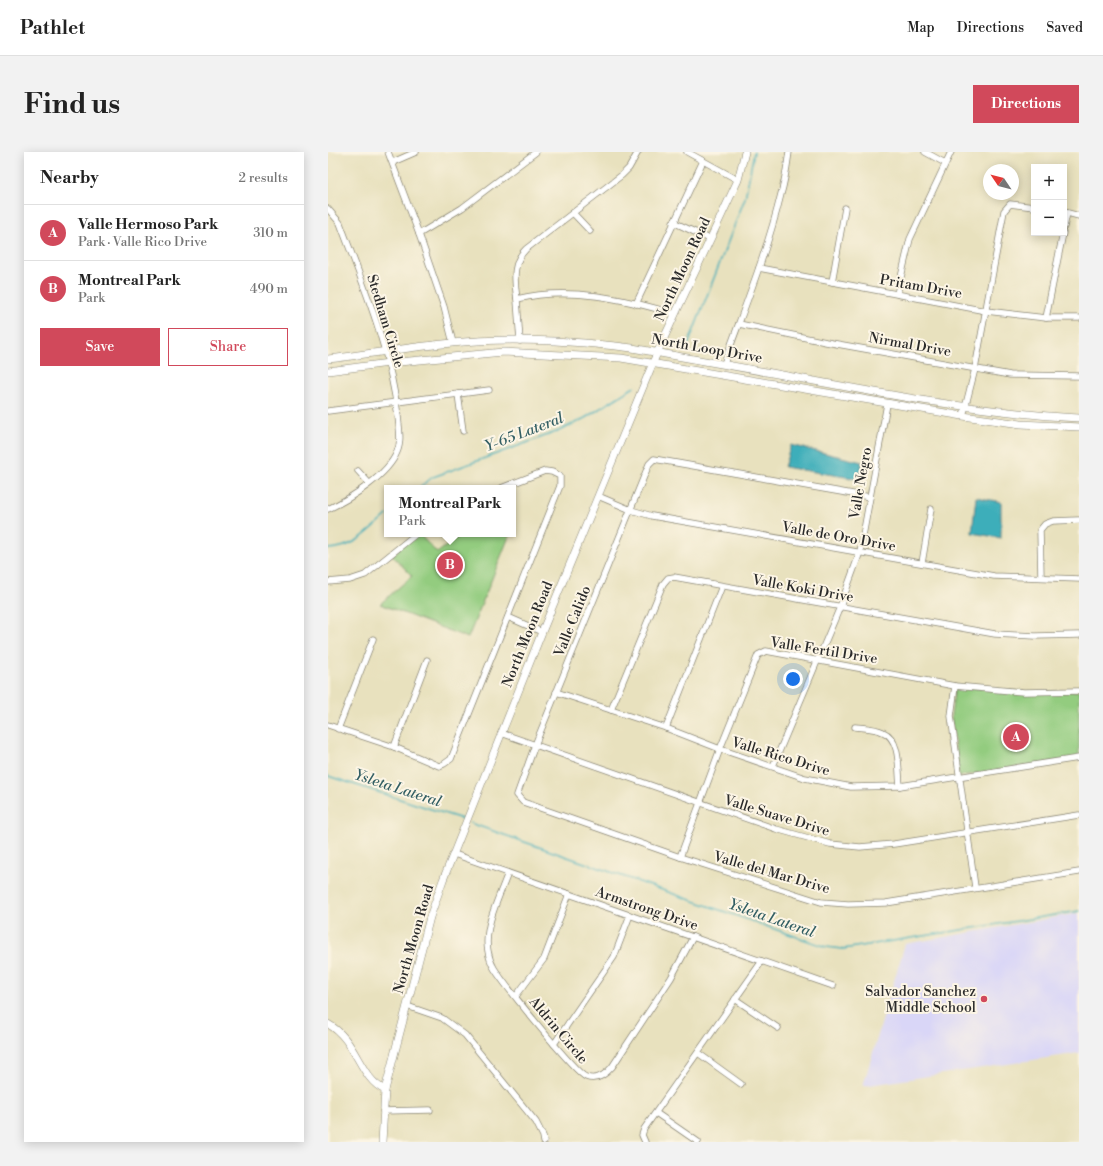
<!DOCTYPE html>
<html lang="en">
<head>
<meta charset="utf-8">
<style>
  body { margin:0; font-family:"Libre Bodoni",serif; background:#f2f2f2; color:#222 }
  .controls { position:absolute; right:12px; top:12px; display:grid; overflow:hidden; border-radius:0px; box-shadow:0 2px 10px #0003 }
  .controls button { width:36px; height:36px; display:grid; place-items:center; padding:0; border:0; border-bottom:1px solid #e0e0e0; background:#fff; color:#222; font:20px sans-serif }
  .compass { position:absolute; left:655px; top:12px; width:36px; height:36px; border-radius:50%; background:#fff; box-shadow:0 2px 10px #0003; rotate:305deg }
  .you { position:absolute; left:465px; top:527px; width:14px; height:14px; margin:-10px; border:3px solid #fff; border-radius:50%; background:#1a73e8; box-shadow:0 0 0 6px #1a73e833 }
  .badge { display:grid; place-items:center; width:26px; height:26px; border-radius:50%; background:#d1495b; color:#fff; font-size:13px; font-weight:700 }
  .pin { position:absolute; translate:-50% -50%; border:2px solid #fff; box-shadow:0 1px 4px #0006 }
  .popup { position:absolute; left:56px; top:333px; width:132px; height:52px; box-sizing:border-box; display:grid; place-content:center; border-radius:0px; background:#fff; filter:drop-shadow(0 1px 3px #0005); font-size:13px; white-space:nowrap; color:#767676 }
  .popup b { font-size:15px; color:#222 }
  .popup::after { content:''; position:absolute; left:50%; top:100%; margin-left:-8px; border:8px solid transparent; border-top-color:#fff }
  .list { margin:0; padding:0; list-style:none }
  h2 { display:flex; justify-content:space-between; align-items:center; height:52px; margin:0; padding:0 16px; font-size:17px }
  h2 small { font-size:13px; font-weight:400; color:#767676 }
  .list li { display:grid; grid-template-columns:26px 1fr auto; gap:12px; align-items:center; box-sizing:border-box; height:56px; padding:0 16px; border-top:1px solid #e0e0e0 }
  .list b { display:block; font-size:15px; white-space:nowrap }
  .list p { margin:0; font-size:13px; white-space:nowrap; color:#767676 }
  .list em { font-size:13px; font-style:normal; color:#767676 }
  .actions { display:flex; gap:8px; padding:12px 16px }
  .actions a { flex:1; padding:9px 0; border:1px solid #d1495b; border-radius:0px; text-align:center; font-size:14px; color:#d1495b }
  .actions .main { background:#d1495b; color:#fff }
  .map { position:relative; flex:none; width:751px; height:990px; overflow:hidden; border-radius:0px }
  header { display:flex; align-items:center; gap:24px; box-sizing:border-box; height:56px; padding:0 20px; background:#fff; border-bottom:1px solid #e0e0e0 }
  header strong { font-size:19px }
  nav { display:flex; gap:22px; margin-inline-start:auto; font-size:14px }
  .intro { display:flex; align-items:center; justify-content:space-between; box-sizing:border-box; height:96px; padding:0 24px }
  h1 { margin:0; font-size:28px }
  .button { padding:10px 18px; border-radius:0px; background:#d1495b; color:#fff; font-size:14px; font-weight:700 }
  main { display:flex; gap:24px; padding:0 24px }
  aside { flex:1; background:#fff; border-radius:0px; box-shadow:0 2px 10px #0003 }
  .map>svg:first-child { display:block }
</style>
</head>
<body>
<header>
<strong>Pathlet</strong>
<nav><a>Map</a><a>Directions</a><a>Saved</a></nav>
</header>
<div class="intro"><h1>Find us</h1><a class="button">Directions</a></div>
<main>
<aside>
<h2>Nearby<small>2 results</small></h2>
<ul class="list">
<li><span class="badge">A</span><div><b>Valle Hermoso Park</b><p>Park · Valle Rico Drive</p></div><em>310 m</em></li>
<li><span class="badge">B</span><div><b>Montreal Park</b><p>Park</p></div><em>490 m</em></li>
</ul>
<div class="actions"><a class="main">Save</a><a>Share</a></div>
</aside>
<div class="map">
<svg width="751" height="990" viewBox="0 0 751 990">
  <rect width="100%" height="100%" fill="#fcf5e5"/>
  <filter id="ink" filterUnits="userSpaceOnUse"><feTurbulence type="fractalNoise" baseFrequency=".025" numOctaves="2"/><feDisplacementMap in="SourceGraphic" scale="8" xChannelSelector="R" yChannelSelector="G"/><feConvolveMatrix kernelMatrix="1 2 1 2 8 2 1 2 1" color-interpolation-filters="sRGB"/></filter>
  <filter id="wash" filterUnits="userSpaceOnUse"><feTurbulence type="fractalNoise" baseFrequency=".012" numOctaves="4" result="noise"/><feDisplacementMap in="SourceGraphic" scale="16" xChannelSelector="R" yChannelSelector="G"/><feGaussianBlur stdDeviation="0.9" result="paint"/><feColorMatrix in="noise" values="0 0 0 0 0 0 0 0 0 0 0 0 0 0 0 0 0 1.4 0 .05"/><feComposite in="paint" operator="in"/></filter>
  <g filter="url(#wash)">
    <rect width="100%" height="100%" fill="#e8e1be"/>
    <polygon fill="#d9d6f7" points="751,761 751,901 535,934 577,792"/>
    <g fill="#93cc7f" stroke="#5f7c55">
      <polygon points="88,382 91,382 109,401 134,382 182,382 140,486 52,452 84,424 64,403"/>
      <polygon points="627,534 696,540 751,539 751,606 631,624 623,564"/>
    </g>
    <g fill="#3eaeba" stroke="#346c72">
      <polygon points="463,293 534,310 530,327 456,315"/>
      <polygon points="648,345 673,350 673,386 644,381"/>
    </g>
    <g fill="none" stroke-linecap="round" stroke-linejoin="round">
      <g stroke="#3eaeba" stroke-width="1.5">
        <polyline points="358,198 417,46 426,0"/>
        <polyline points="90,336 105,325 231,279 257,266 306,235"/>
        <path d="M0,397c27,-1 40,-17 59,-34"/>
        <polyline points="0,624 134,667"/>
        <polyline points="142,671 498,795 515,797 751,759"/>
      </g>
    </g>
  </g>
  <g filter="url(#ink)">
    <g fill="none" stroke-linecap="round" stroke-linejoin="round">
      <defs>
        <g id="minor">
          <polyline points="60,0 91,82 116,155 125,191"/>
          <polyline points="359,0 410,28"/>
          <polyline points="597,0 617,11"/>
          <polyline points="65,10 88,0"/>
          <path d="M0,57l12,14c24,64 50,125 58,193 1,12 4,25 -1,36 -9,23 -47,47 -69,57"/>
          <polyline points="736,60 751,64"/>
          <polyline points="245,61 262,79"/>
          <polyline points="345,70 382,87"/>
          <polyline points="736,75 739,61"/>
          <polyline points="91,82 134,56 208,0"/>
          <polyline points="431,116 658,159 718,166 751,166"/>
          <polyline points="504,130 517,56"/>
          <polyline points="569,142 582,87 623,0"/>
          <path d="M189,147c51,-13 108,0 158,15"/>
          <polyline points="308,152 375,9"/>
          <polyline points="718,166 735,81"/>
          <polyline points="411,172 498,190 682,223 751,224"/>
          <path d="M192,189c-1,-14 -2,-27 -3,-41 -2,-19 -6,-36 9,-51l96,-74 7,-7 9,-16"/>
          <path d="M396,212c20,-56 43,-112 57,-170 4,-13 6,-28 8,-42"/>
          <polyline points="130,242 135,279"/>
          <polyline points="0,259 161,238"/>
          <polyline points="635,264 647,217 676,59 682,52 706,55"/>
          <polyline points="30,319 41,331"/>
          <polyline points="270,344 303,358 324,364 666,424 751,427"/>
          <polyline points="542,345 326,307 321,312 207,593 189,643 195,650 352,705 493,750 520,752 558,751 751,720"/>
          <polyline points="594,411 603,357"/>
          <polyline points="713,425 712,378 717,372 725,369 751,368"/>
          <polyline points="0,430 22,428 37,423 88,382"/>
          <polyline points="180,465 214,480"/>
          <polyline points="627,534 623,564 647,735"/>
          <polyline points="228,540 338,576 392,597 477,626 523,635 572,634 751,606"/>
          <polyline points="283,558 335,432 340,426 346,425 667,482 707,484 751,483"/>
          <polyline points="0,573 66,595 111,614 116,612 123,607 232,334 232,324 224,320 217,319 173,336"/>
          <path d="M527,575c9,1 20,1 28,5 18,7 15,38 17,54"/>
          <polyline points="338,576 394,434"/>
          <polyline points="10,577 45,487"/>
          <polyline points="173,581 448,677 502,692 532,695 566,692 751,663"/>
          <polyline points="66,595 99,508"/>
          <polyline points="445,614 512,455 532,400 559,252"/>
          <polyline points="126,702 505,834"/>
          <polyline points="352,705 392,597 430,503 438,499 627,534 696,540 751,539"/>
          <path d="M180,721c-8,22 -25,55 -20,78 1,6 3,12 6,17 9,15 81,105 92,109 10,4 19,-2 26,-10l59,-89 22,-41"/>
          <polyline points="188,844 216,807 241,742"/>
          <polyline points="407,847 450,876"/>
          <polyline points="79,854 114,866 137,883 208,970 215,984 216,990"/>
          <polyline points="226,892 286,805 302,763"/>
          <polyline points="370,901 413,932"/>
          <polyline points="55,959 102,958"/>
          <polyline points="328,961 370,990"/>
          <polyline points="317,990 314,983 316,977 434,809"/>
        </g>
        <g id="tertiary">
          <path d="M0,872c29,16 31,54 57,66"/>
          <polyline points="54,990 57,938 102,765 115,728 214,480 329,201 410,28 417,0"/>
        </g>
        <g id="secondary">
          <path d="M0,207c41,-5 83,-12 124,-16 58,-6 122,-2 180,5 48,9 97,17 145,26 100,19 200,38 302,44"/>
          <polyline points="0,219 61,211 175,200 293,206 635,264 693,272 751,275"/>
        </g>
      </defs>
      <use href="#minor" stroke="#8a8674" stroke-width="7"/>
      <use href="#tertiary" stroke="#8a8674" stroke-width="8"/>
      <use href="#secondary" stroke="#8a8674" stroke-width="8"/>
      <use href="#minor" stroke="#fff" stroke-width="5.5"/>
      <use href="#tertiary" stroke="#fff" stroke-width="7"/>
      <use href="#secondary" stroke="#fff" stroke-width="7"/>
    </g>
  </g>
  <circle fill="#d1495b" stroke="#fcf5e5" stroke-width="1.5" cx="656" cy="847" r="4"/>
  <g text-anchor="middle" stroke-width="4" stroke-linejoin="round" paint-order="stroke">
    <g font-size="14" fill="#2b2b2b" stroke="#fcf5e5">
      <text transform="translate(354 117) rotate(-65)" y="5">North Moon Road</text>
      <text transform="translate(593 134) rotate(10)" y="5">Pritam Drive</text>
      <text transform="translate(58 169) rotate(73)" y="5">Stedham Circle</text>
      <text transform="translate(582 192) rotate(10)" y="5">Nirmal Drive</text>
      <text transform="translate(379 196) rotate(10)" y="5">North Loop Drive</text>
      <text transform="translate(532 331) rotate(-80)" y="5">Valle Negro</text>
      <text transform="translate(511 384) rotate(10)" y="5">Valle de Oro Drive</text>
      <text transform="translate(475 436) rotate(10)" y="5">Valle Koki Drive</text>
      <text transform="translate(244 469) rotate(-68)" y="5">Valle Calido</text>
      <text transform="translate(199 482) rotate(-68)" y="5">North Moon Road</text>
      <text transform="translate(496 498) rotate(9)" y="5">Valle Fertil Drive</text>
      <text transform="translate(453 604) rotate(17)" y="5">Valle Rico Drive</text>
      <text transform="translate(449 663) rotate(17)" y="5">Valle Suave Drive</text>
      <text transform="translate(444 720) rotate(16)" y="5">Valle del Mar Drive</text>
      <text transform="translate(319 756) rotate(19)" y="5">Armstrong Drive</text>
      <text transform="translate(85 787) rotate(-74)" y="5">North Moon Road</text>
      <text transform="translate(231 878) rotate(50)" y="5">Aldrin Circle</text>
    </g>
    <g font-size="14" fill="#2b2b2b" stroke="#fcf5e5" text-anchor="end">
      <text x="648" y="844">Salvador Sanchez<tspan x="648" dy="16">Middle School</tspan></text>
    </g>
    <g font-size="15" font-style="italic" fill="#335f64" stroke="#fcf5e5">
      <text transform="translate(196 280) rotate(-21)" y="5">Y-65 Lateral</text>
      <text transform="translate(70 636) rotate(18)" y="5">Ysleta Lateral</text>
      <text transform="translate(444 766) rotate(19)" y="5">Ysleta Lateral</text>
    </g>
  </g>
</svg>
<div class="controls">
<button>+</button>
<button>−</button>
</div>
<svg class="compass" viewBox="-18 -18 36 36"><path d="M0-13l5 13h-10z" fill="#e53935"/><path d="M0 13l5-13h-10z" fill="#767676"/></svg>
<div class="you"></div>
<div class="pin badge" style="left:688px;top:585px">A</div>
<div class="pin badge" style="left:122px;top:413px">B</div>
<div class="popup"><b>Montreal Park</b>Park</div>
</div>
</main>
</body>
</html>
